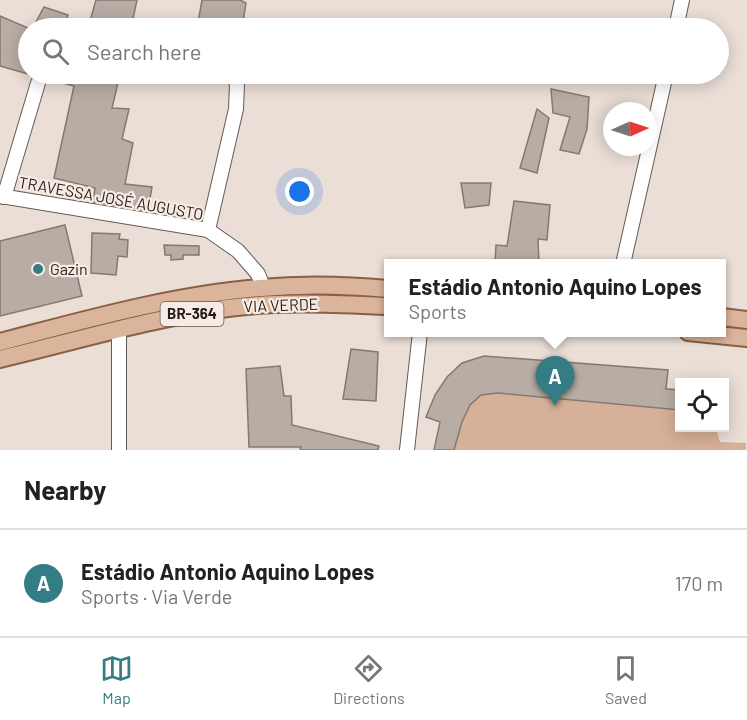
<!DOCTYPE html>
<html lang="en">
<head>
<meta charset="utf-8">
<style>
  body { margin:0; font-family:Barlow,sans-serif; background:#f2f2f2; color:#222 }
  .controls { position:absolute; right:18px; bottom:18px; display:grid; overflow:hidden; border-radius:0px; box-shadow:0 3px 15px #0003 }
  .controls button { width:54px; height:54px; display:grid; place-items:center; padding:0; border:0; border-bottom:2px solid #e0e0e0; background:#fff; color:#222; font:30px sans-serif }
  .compass { position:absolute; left:603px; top:102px; width:54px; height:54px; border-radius:50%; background:#fff; box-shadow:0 3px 15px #0003; rotate:87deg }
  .you { position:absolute; left:300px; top:192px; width:21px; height:21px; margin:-15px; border:4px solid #fff; border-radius:50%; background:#1a73e8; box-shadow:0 0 0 9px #1a73e833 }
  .badge { display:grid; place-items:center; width:39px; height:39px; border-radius:50%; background:#357d84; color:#fff; font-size:20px; font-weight:700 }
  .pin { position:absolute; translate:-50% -50px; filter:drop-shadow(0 2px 3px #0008) }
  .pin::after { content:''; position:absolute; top:32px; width:21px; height:18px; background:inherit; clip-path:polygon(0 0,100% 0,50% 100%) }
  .popup { position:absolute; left:384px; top:259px; width:342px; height:78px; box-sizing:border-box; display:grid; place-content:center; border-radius:0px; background:#fff; filter:drop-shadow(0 2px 4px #0005); font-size:20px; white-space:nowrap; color:#767676 }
  .popup b { font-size:22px; color:#222 }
  .popup::after { content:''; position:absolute; left:50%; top:100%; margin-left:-12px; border:12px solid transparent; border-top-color:#fff }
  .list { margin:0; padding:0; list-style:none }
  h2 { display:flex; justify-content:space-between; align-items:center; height:78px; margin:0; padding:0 24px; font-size:26px }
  h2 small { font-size:20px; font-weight:400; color:#767676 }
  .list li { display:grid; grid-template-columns:39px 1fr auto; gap:18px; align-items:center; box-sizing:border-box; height:108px; padding:0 24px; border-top:2px solid #e0e0e0 }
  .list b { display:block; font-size:22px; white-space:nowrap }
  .list p { margin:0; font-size:20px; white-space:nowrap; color:#767676 }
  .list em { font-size:20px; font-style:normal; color:#767676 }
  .icon { flex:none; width:33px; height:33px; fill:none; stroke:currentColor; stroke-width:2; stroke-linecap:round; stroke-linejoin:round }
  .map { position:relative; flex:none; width:747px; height:450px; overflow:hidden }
  .search { position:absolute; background:#fff; box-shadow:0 3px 15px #0003; left:18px; right:18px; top:18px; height:66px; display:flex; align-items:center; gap:15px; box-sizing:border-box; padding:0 21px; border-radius:33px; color:#767676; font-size:22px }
  .sheet { height:186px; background:#fff }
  nav { display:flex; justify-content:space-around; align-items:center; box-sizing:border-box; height:84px; border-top:2px solid #e0e0e0; background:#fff; font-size:16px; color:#767676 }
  nav a { display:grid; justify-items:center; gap:3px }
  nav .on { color:#357d84 }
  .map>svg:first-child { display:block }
</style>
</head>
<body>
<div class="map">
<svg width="747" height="450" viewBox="0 0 747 450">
  <rect width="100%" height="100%" fill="#eaded6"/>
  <polygon fill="#d6b098" points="484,356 668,370 666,388 679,390 680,428 716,428 720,442 746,443 746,450 434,450 440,422 426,417 435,395 447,377"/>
  <g fill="#b8ada5" stroke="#847972" stroke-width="1.5">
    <polygon points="96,0 137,0 131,28 88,28"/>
    <polygon points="202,0 240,0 246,3 242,28 197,28"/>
    <polygon points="44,7 68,15 64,28 54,28 35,24"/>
    <polygon points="0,16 28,28 28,74 0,66"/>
    <polygon points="39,74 120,74 112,108 129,109 122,139 133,143 125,184 152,187 148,211 93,202 95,188 54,178 74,86 45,78"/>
    <polygon points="551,89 589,97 587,129 579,154 560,150 570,117 553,113"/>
    <polygon points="537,109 549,118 537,173 520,168"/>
    <polygon points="461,183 491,183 489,205 465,208"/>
    <polygon points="514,201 550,205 547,240 538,239 539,264 495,264 496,245 507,246"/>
    <polygon points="65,225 82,296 0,316 0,241"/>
    <polygon points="92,233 120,234 119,239 128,240 127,257 118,256 116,275 91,273"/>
    <polygon points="164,245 199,246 199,255 183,255 183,259 171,260 171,255 165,255"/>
    <polygon points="351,349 378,352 376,401 343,399"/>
    <polygon points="484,356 668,370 666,389 680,390 680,410 498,393 481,395 470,405 462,422 454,450 434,450 440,422 426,417 435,395 447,377 462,363"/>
    <polygon points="280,366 284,396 291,396 292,425 379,446 378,450 300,450 301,447 249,447 246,369"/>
  </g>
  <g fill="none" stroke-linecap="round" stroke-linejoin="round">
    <defs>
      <g id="minor">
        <polyline points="676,28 682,0"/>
        <polyline points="0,196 208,230 238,251 258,274 263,287"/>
        <polyline points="4,197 38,83"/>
        <polyline points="208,230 236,109 237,84 232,74"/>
        <polyline points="623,264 666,74"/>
        <polyline points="119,450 119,330"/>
        <polyline points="407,450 420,332"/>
      </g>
      <g id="major">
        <polyline points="722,317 747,320"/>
        <polyline points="688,332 747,338"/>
        <path d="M0,342c85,-22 172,-47 260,-54 42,-4 87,-3 128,1"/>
        <path d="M0,359c76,-18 151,-41 228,-51 53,-7 107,-4 160,-2"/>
      </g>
    </defs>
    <use href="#minor" stroke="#655b54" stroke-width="16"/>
    <use href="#major" stroke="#8a5f43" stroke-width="20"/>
    <use href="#minor" stroke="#fff" stroke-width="14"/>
    <use href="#major" stroke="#dbb59b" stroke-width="16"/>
  </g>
  <circle fill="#357d84" stroke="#f8ebe3" stroke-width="2" cx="38" cy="269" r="6"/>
  <g text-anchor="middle" stroke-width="4.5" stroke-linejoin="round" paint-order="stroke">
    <rect fill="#f8ebe3" stroke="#625b56" stroke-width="1.5" x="160.5" y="302" width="63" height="24" rx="4.5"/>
    <g font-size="15" font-weight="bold" fill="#211d1a">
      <text x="192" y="319">BR-364</text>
    </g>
    <g font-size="16" fill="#211d1a" stroke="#f8ebe3">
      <text transform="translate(111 198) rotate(10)" y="6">TRAVESSA JOSÉ AUGUSTO</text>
      <text transform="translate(281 305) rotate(-2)" y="6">VIA VERDE</text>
    </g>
    <g font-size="16" fill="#211d1a" stroke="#f8ebe3" text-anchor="start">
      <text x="50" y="275">Gazin</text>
    </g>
  </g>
</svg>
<div class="controls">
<button><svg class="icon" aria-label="locate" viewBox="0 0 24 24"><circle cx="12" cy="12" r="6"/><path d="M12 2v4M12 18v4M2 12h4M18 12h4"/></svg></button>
</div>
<svg class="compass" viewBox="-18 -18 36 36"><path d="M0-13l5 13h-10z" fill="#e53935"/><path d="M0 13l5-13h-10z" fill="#767676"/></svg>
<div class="you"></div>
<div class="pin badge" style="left:555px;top:406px">A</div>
<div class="popup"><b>Estádio Antonio Aquino Lopes</b>Sports</div>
<div class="search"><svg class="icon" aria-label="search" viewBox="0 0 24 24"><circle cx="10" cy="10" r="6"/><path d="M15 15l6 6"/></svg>Search here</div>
</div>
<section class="sheet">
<h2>Nearby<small></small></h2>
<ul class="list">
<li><span class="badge">A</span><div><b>Estádio Antonio Aquino Lopes</b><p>Sports · Via Verde</p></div><em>170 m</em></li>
</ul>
</section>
<nav>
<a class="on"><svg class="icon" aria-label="map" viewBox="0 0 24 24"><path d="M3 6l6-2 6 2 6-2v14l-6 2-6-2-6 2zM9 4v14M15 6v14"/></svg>Map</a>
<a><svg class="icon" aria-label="directions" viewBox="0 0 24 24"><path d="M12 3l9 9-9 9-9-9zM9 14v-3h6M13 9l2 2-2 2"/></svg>Directions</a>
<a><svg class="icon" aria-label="saved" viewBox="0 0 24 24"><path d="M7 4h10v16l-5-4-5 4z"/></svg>Saved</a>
</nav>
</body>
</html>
